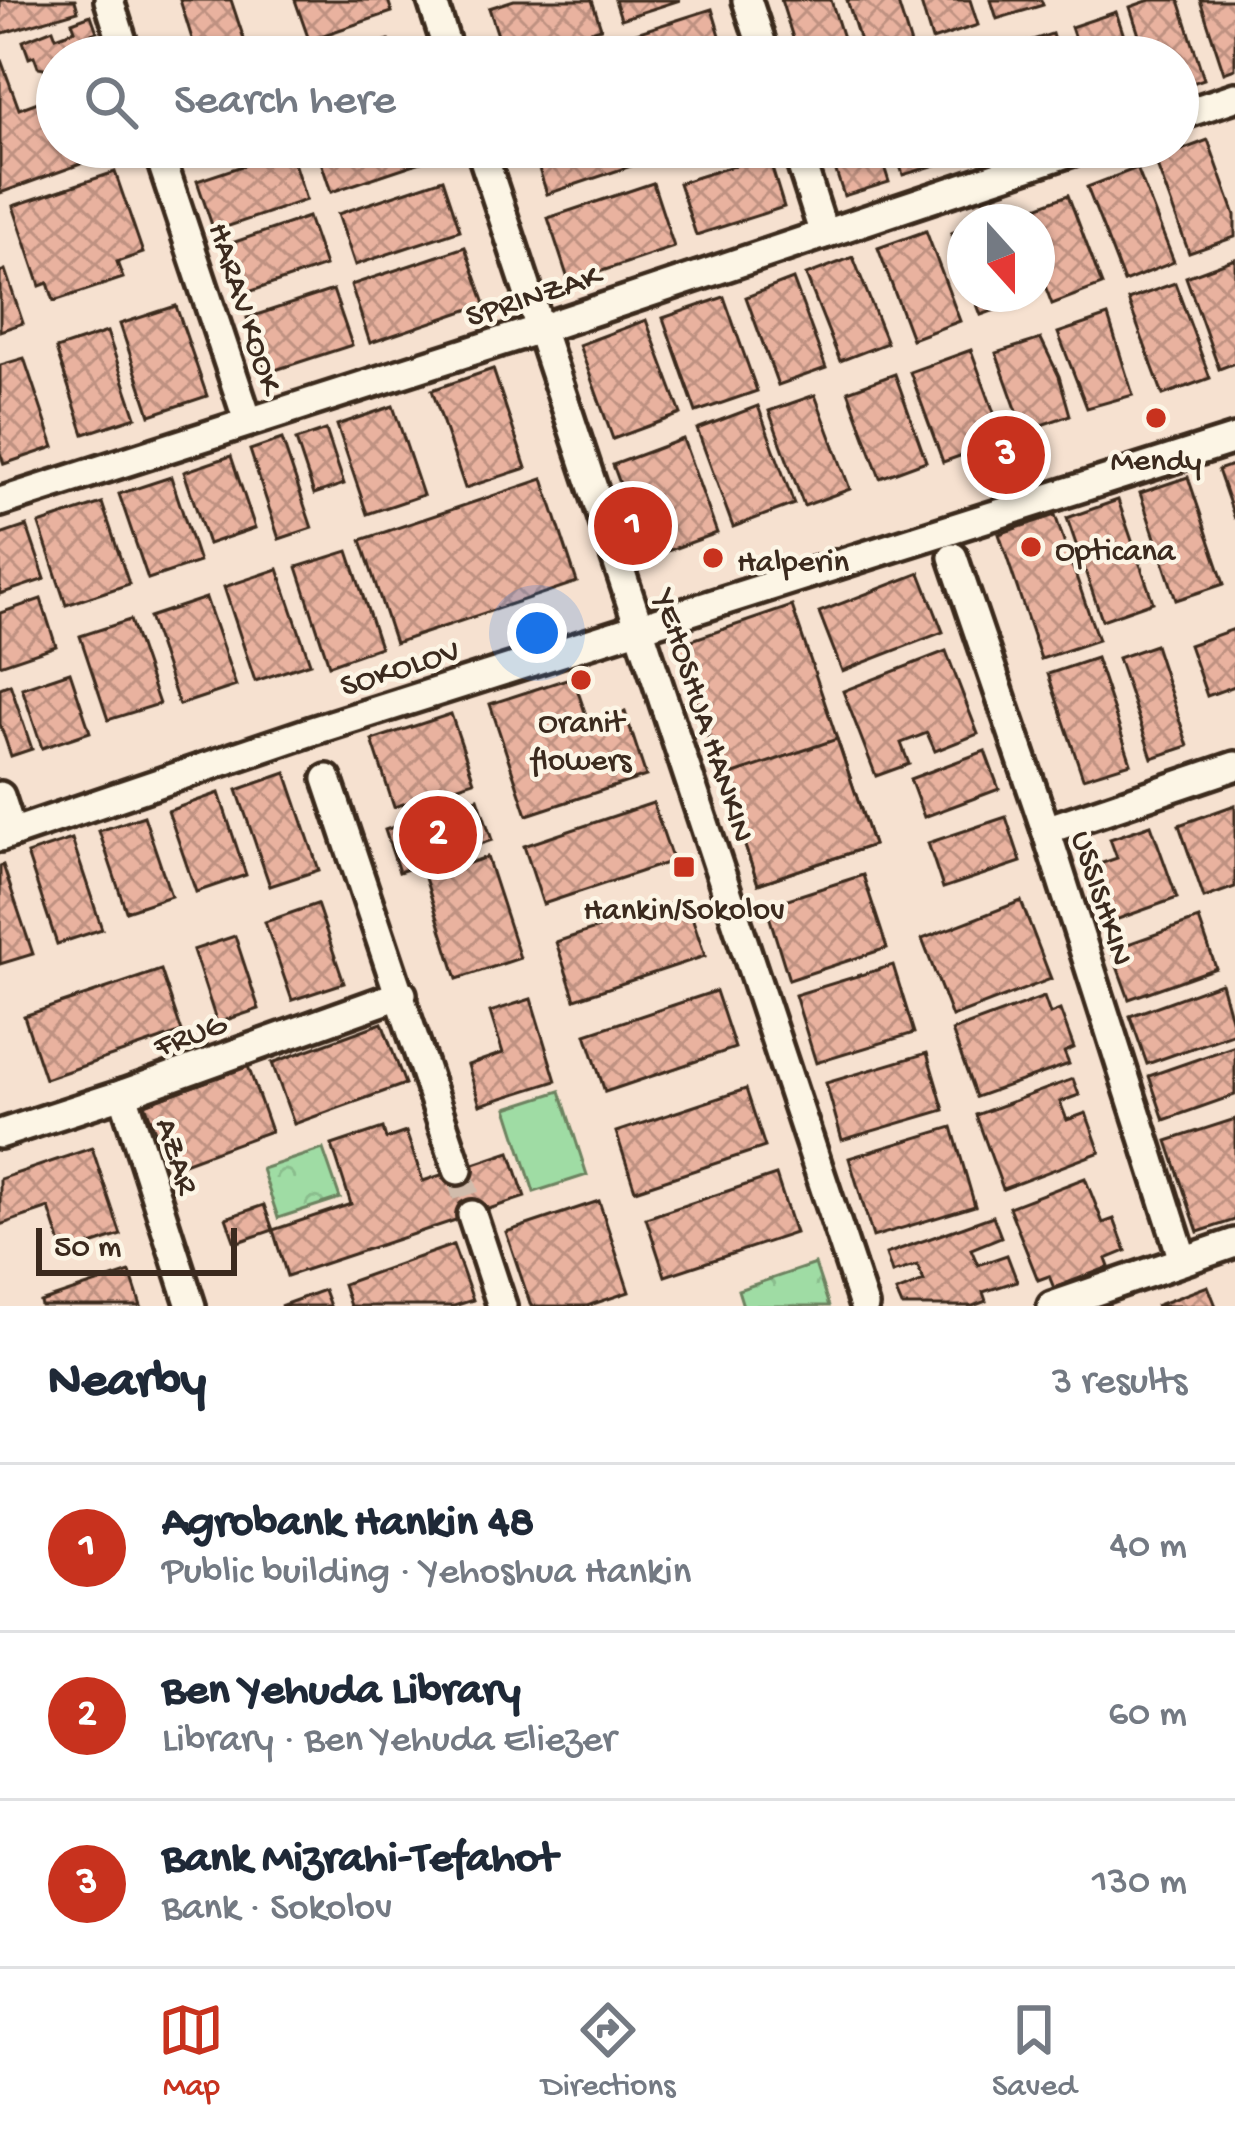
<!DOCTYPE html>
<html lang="en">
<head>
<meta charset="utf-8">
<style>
  body { margin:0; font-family:"Gochi Hand",sans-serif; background:#f2f2f3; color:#1f2937 }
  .compass { position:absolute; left:947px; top:204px; width:108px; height:108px; border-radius:50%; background:#fff; box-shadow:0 3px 9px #0004; rotate:159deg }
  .scale { position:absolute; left:36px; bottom:30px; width:201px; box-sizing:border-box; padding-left:12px; border:6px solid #3b2a1e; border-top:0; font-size:33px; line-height:42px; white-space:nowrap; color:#3b2a1e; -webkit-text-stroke:9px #fcf5e5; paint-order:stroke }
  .you { position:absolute; left:537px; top:633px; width:42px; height:42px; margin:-30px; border:9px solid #fff; border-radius:50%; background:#1a73e8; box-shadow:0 0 0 18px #1a73e833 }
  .badge { display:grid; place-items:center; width:78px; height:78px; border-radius:50%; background:#c8321e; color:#fff; font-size:39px; font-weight:700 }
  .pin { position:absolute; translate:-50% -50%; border:6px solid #fff; box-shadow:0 3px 12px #0006 }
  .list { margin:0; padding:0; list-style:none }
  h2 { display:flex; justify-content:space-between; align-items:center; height:156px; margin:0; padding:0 48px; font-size:51px }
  h2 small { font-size:39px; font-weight:400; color:#747a83 }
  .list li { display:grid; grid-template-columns:78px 1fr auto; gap:36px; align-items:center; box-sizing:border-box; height:168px; padding:0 48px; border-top:3px solid #e0e1e3 }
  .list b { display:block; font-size:45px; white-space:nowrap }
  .list p { margin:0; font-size:39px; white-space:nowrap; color:#747a83 }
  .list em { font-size:39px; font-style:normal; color:#747a83 }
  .icon { flex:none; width:66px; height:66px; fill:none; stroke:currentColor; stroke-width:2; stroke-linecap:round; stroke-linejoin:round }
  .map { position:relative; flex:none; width:1235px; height:1306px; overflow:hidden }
  .search { position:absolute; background:#fff; box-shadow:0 3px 9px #0004; left:36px; right:36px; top:36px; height:132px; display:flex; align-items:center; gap:30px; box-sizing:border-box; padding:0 42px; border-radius:66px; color:#747a83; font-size:45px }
  .sheet { height:660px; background:#fff }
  nav { display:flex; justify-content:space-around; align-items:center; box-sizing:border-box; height:168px; border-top:3px solid #e0e1e3; background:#fff; font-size:33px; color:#747a83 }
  nav a { display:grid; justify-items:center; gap:6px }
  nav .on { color:#c8321e }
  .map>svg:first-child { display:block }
</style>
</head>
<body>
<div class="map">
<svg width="1235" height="1306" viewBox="0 0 1235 1306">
  <defs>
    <pattern id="park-crowns" width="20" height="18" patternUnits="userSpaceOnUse" patternTransform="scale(3)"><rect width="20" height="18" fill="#9fdca4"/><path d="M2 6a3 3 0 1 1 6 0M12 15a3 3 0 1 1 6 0" fill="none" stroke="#8abd8d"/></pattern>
    <pattern id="building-cross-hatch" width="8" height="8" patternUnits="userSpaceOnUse" patternTransform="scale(3)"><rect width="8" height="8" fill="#e9b29f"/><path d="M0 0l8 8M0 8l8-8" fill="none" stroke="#be9181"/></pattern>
  </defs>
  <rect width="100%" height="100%" fill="#f6e1d0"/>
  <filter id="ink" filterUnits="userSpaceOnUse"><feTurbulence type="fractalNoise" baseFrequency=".00833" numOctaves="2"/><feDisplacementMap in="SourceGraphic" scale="24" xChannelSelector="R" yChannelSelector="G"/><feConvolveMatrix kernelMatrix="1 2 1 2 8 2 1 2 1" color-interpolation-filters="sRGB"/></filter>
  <g filter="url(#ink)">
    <g fill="url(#park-crowns)" stroke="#6d8361" stroke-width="3">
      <polygon points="323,1149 340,1198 278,1218 262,1169"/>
      <polygon points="815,1264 829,1306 743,1306 738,1290"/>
    </g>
    <polygon fill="#9fdca4" stroke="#6d8361" stroke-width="3" points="560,1091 587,1175 534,1192 507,1108"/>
    <g fill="url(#building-cross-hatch)" stroke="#3b2a1e" stroke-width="3">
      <polygon points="0,0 75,0 78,11 0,34"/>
      <polygon points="180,0 231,0 250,57 160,57 194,45"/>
      <polygon points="295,0 388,0 392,12 309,40"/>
      <polygon points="514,0 592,0 601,28 505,57 489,8"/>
      <polygon points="615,0 680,0 621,19"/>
      <polygon points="781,0 831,0 849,57 799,57"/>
      <polygon points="847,0 897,0 911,45 865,57"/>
      <polygon points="920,0 970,0 978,25 932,40"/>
      <polygon points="991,0 1041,0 1043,5 997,19"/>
      <polygon points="1150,0 1179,0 1204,79 1178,88 1178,57 1146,57 1130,7"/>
      <polygon points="1200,0 1235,0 1235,69 1224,73"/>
      <polygon points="712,9 726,55 637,57 630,35"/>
      <polygon points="1116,12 1131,57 1081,57 1071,27"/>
      <polygon points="91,15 97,32 91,34 97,49 92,50 95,57 57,57 57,84 51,86 44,68 38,67 34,56 29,58 23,41 53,29 56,37 75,30 72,22"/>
      <polygon points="1052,34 1059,57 1010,57 1007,48"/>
      <polygon points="389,40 395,57 337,57"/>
      <polygon points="607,44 611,57 568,57"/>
      <polygon points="0,57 19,109 57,95 57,147 125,148 0,193"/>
      <polygon points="1208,140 1235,215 1235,237 1189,253 1155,160"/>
      <polygon points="180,147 231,147 185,162"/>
      <polygon points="316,147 426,147 430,159 331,192"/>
      <polygon points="532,147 642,147 646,161 547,194"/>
      <polygon points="828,147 878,147 889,182 844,196"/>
      <polygon points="894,147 944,147 949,161 903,175"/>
      <polygon points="290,150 306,200 214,231 197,181"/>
      <polygon points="768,155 784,207 696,235 679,183"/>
      <polygon points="1137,168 1174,262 1124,282 1087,187"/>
      <polygon points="115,172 143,253 117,262 123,278 54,301 48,283 40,286 13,206"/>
      <polygon points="443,179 460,230 355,265 338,214"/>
      <polygon points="653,183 674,247 569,282 548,218"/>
      <polygon points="1068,195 1102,285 1052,304 1037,265 1037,222 1021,222 1018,214"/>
      <polygon points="308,217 325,266 243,294 226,245"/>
      <polygon points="965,228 965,271 951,233"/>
      <polygon points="926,231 960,321 912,339 878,248"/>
      <polygon points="465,247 485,304 370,343 351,285"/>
      <polygon points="853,257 887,343 840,361 806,275"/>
      <polygon points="1235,259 1235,363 1219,369 1186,277"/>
      <polygon points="5,270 23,323 0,331 0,272"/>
      <polygon points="793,279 826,368 778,385 746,297"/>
      <polygon points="1175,283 1210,378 1163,395 1128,300"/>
      <polygon points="333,290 352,345 266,373 247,318"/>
      <polygon points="973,294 1028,294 1029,298 981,315"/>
      <polygon points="724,297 757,391 696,412 663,318"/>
      <polygon points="176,306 207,396 150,415 120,324"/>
      <polygon points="1108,316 1133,395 1087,408 1058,333"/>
      <polygon points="646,320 681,414 613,439 579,345"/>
      <polygon points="107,332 136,417 84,434 56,349"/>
      <polygon points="1041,339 1059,376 1070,415 1024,431 996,353"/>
      <polygon points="971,350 1004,440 943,462 910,372"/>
      <polygon points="24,358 54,447 4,464 0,453 0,365"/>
      <polygon points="493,369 526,468 465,488 432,390"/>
      <polygon points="895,374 926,461 880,478 848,391"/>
      <polygon points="815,395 850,489 804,506 769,411"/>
      <polygon points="393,406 423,495 367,514 337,425"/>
      <polygon points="758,406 794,504 733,527 697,429"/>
      <polygon points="326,430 344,484 314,494 296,440"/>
      <polygon points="282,439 312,528 279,539 250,450"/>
      <polygon points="683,439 717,533 648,558 613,465"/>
      <polygon points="231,456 255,528 208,544 184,472"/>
      <polygon points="1235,464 1235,519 1218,470"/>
      <polygon points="171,477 199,562 148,579 119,494"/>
      <polygon points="1188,477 1224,584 1176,600 1140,493"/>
      <polygon points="543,479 577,582 395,643 361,540"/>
      <polygon points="1118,500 1153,602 1102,620 1067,518"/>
      <polygon points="102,503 129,584 66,605 39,524"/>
      <polygon points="1055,515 1098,640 1041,659 999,534"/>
      <polygon points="27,526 45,579 0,594 0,535"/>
      <polygon points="348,551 380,647 329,665 297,567"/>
      <polygon points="278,569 310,663 255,681 224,587"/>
      <polygon points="920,573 943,632 842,671 819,612"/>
      <polygon points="206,598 236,686 179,705 149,617"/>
      <polygon points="41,599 56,646 0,665 0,613"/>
      <polygon points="792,606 873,845 758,884 677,645"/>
      <polygon points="130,620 159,704 108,720 80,636"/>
      <polygon points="1234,629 1235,686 1207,696 1189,645"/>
      <polygon points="1155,645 1188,746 1152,758 1118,658"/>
      <polygon points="946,651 978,734 935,751 927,733 901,743 909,764 876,776 843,691"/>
      <polygon points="1096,658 1131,763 1083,778 1048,674"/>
      <polygon points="70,672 90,732 42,748 22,688"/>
      <polygon points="573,677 589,724 625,712 646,776 527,815 490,704"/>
      <polygon points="10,684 32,749 11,756 0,724 0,688"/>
      <polygon points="451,714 474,781 394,807 372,740"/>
      <polygon points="837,739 873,845 758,884 722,778"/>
      <polygon points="985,751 999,789 924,817 910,779"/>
      <polygon points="286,773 319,870 270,886 237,790"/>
      <polygon points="219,793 246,875 196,892 168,811"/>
      <polygon points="478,798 492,840 399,872 385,830"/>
      <polygon points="653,803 673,861 543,904 524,846"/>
      <polygon points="1235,805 1235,887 1204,898 1179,825"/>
      <polygon points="144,816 171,896 126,911 99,831"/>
      <polygon points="1006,817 1021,862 943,888 928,843"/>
      <polygon points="1151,825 1177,898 1104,924 1085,869 1117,858 1110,839"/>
      <polygon points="72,839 102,929 57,944 27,854"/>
      <polygon points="487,857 520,958 457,979 425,878"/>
      <polygon points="3,865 33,954 0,964 0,866"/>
      <polygon points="863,875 887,948 789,980 766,906"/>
      <polygon points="686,899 705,956 575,999 556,942"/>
      <polygon points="1021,901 1051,979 952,1017 922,939"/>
      <polygon points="317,904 344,983 292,1000 265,922"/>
      <polygon points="1199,919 1216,968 1129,999 1111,950"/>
      <polygon points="235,936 259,1009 217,1023 193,950"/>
      <polygon points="893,965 914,1033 816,1063 795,995"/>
      <polygon points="161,970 182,1032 45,1079 24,1016"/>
      <polygon points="1221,983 1235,1033 1147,1064 1130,1016"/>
      <polygon points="716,991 735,1048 605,1092 586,1034"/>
      <polygon points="1044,997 1050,1014 1060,1010 1074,1048 1064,1052 1069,1064 976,1097 952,1031"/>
      <polygon points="531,999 556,1081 480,1105 468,1065 503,1053 490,1012"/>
      <polygon points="382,1023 405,1084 294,1124 272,1063"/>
      <polygon points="1235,1046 1235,1095 1164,1120 1149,1076"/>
      <polygon points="927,1053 944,1110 842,1140 826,1083"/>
      <polygon points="248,1066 271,1131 181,1164 170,1135 158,1139 145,1104"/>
      <polygon points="1073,1079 1079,1095 1060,1102 1067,1120 1086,1113 1100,1152 1003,1189 976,1115"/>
      <polygon points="746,1089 765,1147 635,1190 616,1132"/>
      <polygon points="1235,1119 1235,1220 1198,1232 1167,1141"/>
      <polygon points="952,1127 975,1206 873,1237 849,1158"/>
      <polygon points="383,1128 386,1139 406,1132 423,1181 510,1152 525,1197 287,1276 273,1230 351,1204 332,1145"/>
      <polygon points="92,1148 121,1235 64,1254 49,1208 0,1225 0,1179"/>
      <polygon points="776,1175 795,1233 665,1276 646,1218"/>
      <polygon points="1085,1178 1103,1223 1114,1219 1126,1251 1106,1259 1109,1267 1054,1288 1049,1276 1038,1280 1009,1207"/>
      <polygon points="599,1201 629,1292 587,1306 531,1306 506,1232"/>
      <polygon points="264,1205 273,1230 235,1243 226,1218"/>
      <polygon points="993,1216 1001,1237 971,1249 978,1265 1007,1255 1017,1281 983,1292 986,1301 973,1306 902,1306 896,1292 924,1281 917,1265 892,1273 886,1254"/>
      <polygon points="453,1245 473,1300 454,1306 350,1306 343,1284"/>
      <polygon points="130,1272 141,1306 41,1306 40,1302"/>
      <polygon points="1208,1286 1216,1306 1155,1306"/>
      <polygon points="324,1290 330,1306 280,1306"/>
    </g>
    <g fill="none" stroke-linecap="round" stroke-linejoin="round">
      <polyline stroke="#d1bcac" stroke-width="27" stroke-dasharray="27 14" stroke-linecap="butt" points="458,1170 472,1215"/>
      <defs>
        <g id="minor">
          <polyline points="109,0 127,57"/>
          <polyline points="432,0 450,57"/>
          <polyline points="747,0 766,57"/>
          <polyline points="1178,116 1235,97"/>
          <polyline points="157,147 248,421"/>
          <polyline points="480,147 864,1306"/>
          <polyline points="796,147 824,234"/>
          <polyline points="0,502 540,329 1085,147"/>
          <polyline points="953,557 1046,830 1183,1260"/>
          <polyline points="327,779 458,1170"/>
          <polyline points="0,796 12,833"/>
          <polyline points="1046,830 1235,766"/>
          <polyline points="0,837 312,731 1235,439"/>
          <polyline points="123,1094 191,1306"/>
          <polyline points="0,1134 123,1094 402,994"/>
          <polyline points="472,1215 502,1306"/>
          <polyline points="1052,1306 1235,1243"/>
        </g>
      </defs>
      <use href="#minor" stroke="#3b2a1e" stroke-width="36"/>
      <use href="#minor" stroke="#fcf5e5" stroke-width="27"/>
    </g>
  </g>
  <g fill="#c8321e" stroke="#fcf5e5" stroke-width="4.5">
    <circle cx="1156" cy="418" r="12"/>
    <circle cx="1031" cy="547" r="12"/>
    <circle cx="713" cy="558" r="12"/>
    <circle cx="581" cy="680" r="12"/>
    <rect x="672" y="855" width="24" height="24" rx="6"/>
  </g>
  <g text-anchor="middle" stroke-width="9" stroke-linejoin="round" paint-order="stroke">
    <g font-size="33" fill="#3b2a1e" stroke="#fcf5e5">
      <text transform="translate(532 293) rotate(-18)" y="12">SPRINZAK</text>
      <text transform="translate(248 307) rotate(72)" y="12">HARAV KOOK</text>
      <text transform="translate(399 665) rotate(-18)" y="12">SOKOLOV</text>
      <text transform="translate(707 715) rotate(72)" y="12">YEHOSHUA HANKIN</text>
      <text transform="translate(1105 897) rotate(72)" y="12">USSISHKIN</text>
      <text transform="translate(189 1032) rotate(-20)" y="12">FRUG</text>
      <text transform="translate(180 1155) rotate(72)" y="12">AZAR</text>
    </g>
    <g font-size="33" fill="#3b2a1e" stroke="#fcf5e5">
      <text x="1156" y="469">Mendy</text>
      <text x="1055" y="559" text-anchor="start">Opticana</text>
      <text x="737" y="570" text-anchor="start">Halperin</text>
      <text x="581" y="731">Oranit<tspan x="581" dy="38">flowers</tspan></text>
      <text x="684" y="918">Hankin/Sokolov</text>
    </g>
  </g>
</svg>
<svg class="compass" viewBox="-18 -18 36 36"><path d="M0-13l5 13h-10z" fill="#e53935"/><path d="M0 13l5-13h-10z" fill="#747a83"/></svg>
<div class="scale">50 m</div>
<div class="you"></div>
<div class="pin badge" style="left:633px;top:526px">1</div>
<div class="pin badge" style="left:438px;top:835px">2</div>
<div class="pin badge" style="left:1006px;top:455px">3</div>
<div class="search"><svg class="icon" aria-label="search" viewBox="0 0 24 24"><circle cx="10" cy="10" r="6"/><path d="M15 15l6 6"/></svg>Search here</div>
</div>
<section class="sheet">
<h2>Nearby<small>3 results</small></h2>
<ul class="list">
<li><span class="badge">1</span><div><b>Agrobank Hankin 48</b><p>Public building · Yehoshua Hankin</p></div><em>40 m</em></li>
<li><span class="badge">2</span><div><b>Ben Yehuda Library</b><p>Library · Ben Yehuda Eliezer</p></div><em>60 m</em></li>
<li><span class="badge">3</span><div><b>Bank Mizrahi-Tefahot</b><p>Bank · Sokolov</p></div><em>130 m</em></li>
</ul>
</section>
<nav>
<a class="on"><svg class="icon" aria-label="map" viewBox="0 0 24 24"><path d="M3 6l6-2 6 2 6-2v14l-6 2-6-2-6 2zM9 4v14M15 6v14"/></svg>Map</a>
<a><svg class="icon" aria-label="directions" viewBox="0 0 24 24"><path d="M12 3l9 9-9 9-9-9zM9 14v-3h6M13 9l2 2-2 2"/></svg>Directions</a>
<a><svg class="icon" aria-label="saved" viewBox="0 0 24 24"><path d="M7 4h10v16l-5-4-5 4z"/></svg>Saved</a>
</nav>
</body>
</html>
